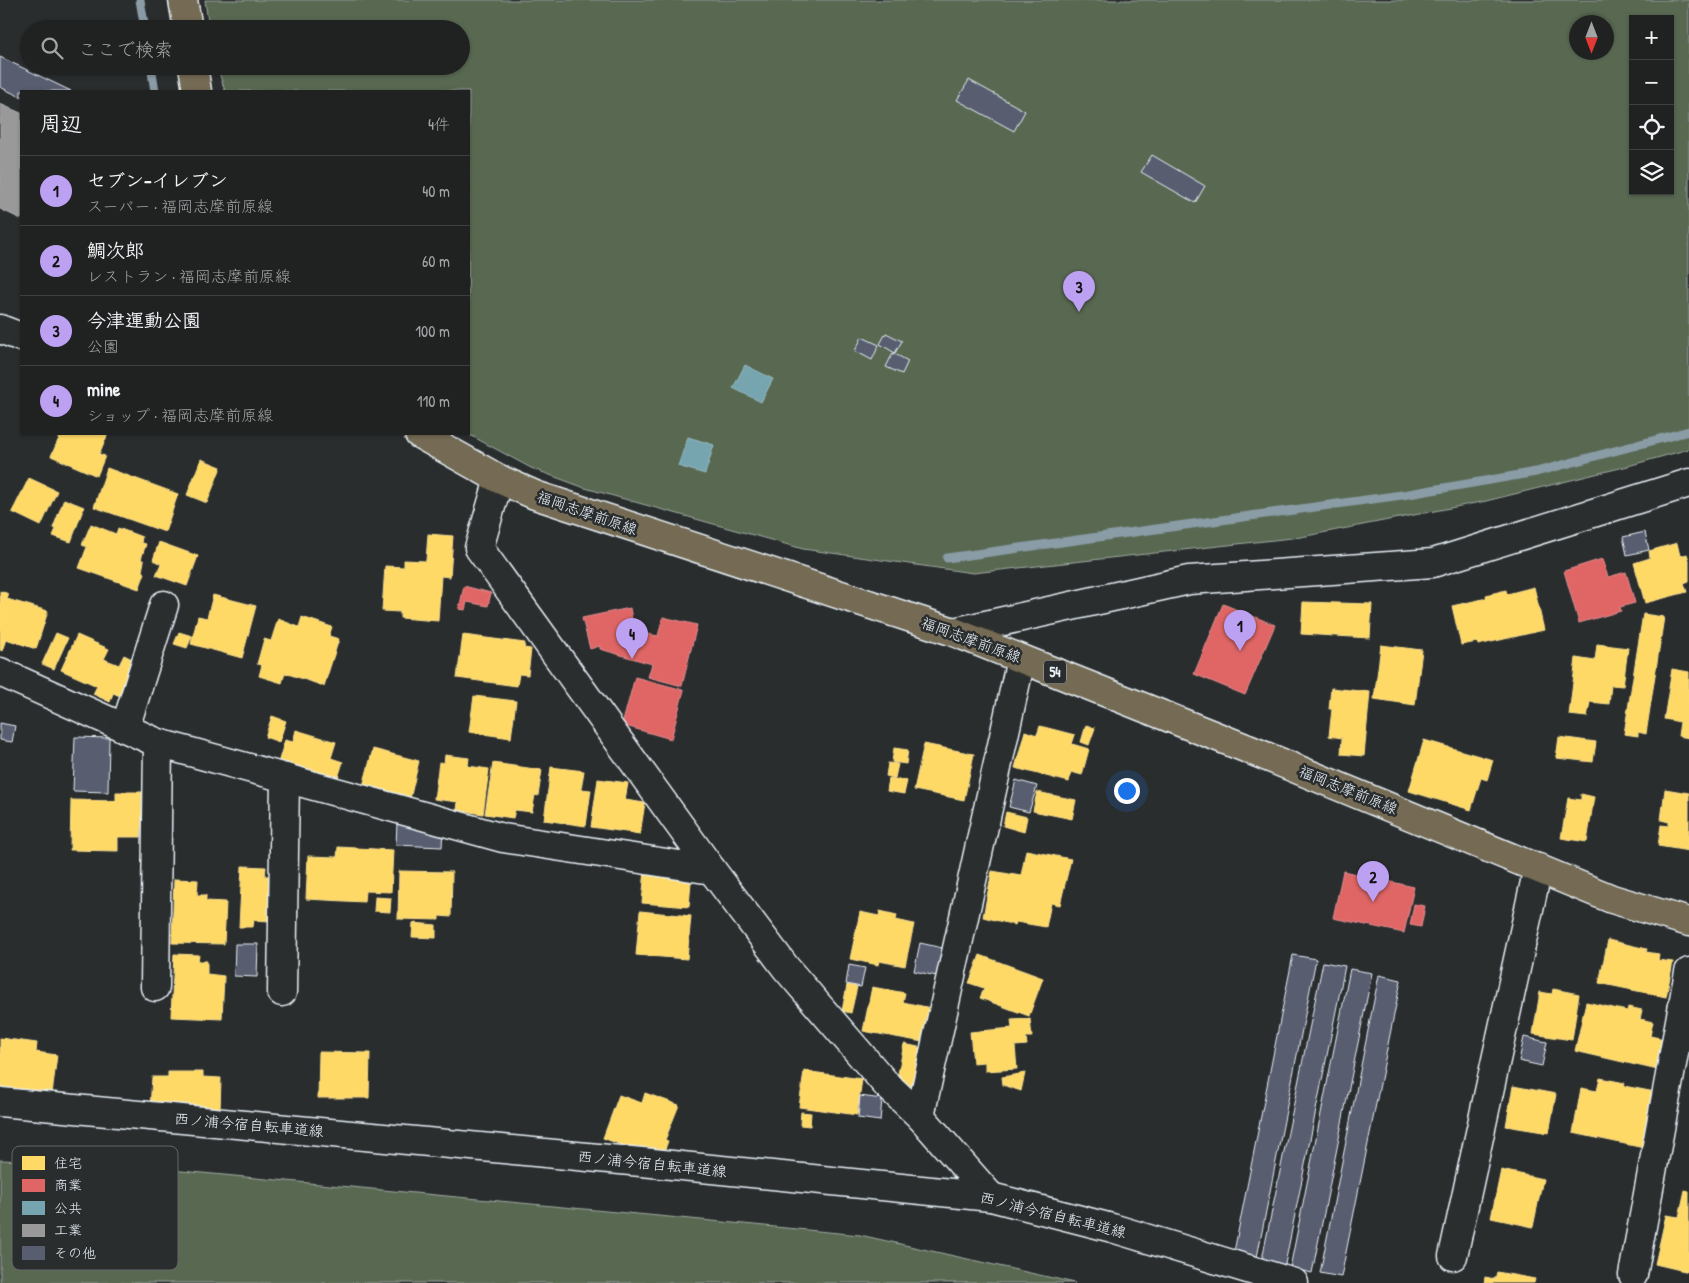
<!DOCTYPE html>
<html lang="ja">
<head>
<meta charset="utf-8">
<style>
  body { margin:0; font-family:"Patrick Hand","Klee One",sans-serif; background:#2d2f2f; color:#f1f3f6 }
  .controls { position:absolute; right:15px; top:15px; display:grid; overflow:hidden; border-radius:0px; box-shadow:0 1px 4px #0004 }
  .controls button { width:45px; height:45px; display:grid; place-items:center; padding:0; border:0; border-bottom:1px solid #3d3f40; background:#202222; color:#f1f3f6; font:25px sans-serif }
  .compass { position:absolute; left:1569px; top:15px; width:45px; height:45px; border-radius:50%; background:#202222; box-shadow:0 1px 4px #0004; rotate:180deg }
  .you { position:absolute; left:1126px; top:790px; width:18px; height:18px; margin:-12px; border:4px solid #fff; border-radius:50%; background:#1a73e8; box-shadow:0 0 0 8px #1a73e833 }
  .badge { display:grid; place-items:center; width:32px; height:32px; border-radius:50%; background:#bca0f2; color:#111; font-size:16px; font-weight:700 }
  .pin { position:absolute; translate:-50% -41px; filter:drop-shadow(0 1px 2px #0008) }
  .pin::after { content:''; position:absolute; top:26px; width:18px; height:15px; background:inherit; clip-path:polygon(0 0,100% 0,50% 100%) }
  .list { margin:0; padding:0; list-style:none }
  h2 { display:flex; justify-content:space-between; align-items:center; height:65px; margin:0; padding:0 20px; font-size:21px }
  h2 small { font-size:16px; font-weight:400; color:#a2a4a5 }
  .list li { display:grid; grid-template-columns:32px 1fr auto; gap:15px; align-items:center; box-sizing:border-box; height:70px; padding:0 20px; border-top:1px solid #3d3f40 }
  .list b { display:block; font-size:19px; white-space:nowrap }
  .list p { margin:0; font-size:16px; white-space:nowrap; color:#a2a4a5 }
  .list em { font-size:16px; font-style:normal; color:#a2a4a5 }
  .icon { flex:none; width:28px; height:28px; fill:none; stroke:currentColor; stroke-width:2; stroke-linecap:round; stroke-linejoin:round }
  .map { position:relative; flex:none; width:1689px; height:1283px; overflow:hidden }
  .search { position:absolute; background:#202222; box-shadow:0 1px 4px #0004; left:20px; top:20px; width:450px; height:55px; display:flex; align-items:center; gap:12px; box-sizing:border-box; padding:0 18px; border-radius:28px; color:#a2a4a5; font-size:19px }
  .panel { position:absolute; background:#202222; box-shadow:0 1px 4px #0004; left:20px; top:90px; width:450px; height:345px; border-radius:0px }
  .map>svg:first-child { display:block }
</style>
</head>
<body>
<div class="map">
<svg width="1689" height="1283" viewBox="0 0 1689 1283">
  <rect width="100%" height="100%" fill="#2a2d2e"/>
  <filter id="ink" filterUnits="userSpaceOnUse"><feTurbulence type="fractalNoise" baseFrequency=".02" numOctaves="2"/><feDisplacementMap in="SourceGraphic" scale="10" xChannelSelector="R" yChannelSelector="G"/><feConvolveMatrix kernelMatrix="1 2 1 2 8 2 1 2 1" color-interpolation-filters="sRGB"/></filter>
  <g filter="url(#ink)">
    <g fill="#596851" stroke="#a0aca4" fill-rule="evenodd">
      <path d="M205,0h1484v449l-61,17 -142,35 -185,36 -328,36 -170,-24 -218,-61 -54,-20 -63,-34 1,-343h-244l-8,-25h244v-37h-252zM1633,19h37v172h-37zM1576,22h30v30h-30z"/>
      <polygon points="0,1160 107,1164 860,1235 1075,1283 0,1283"/>
    </g>
    <g fill="#ffd966" stroke="#f8e092">
      <polygon points="61,434 108,434 99,454 105,456 97,476 51,456"/>
      <polygon points="201,459 221,467 207,503 187,495"/>
      <polygon points="107,468 178,494 165,532 94,507"/>
      <polygon points="29,478 57,491 41,526 12,512"/>
      <polygon points="64,499 84,507 71,542 53,536 56,529 53,528"/>
      <polygon points="91,524 116,534 118,528 142,537 141,543 146,544 141,559 144,561 142,571 145,573 139,589 79,568 87,547 82,545"/>
      <polygon points="428,534 453,536 450,577 441,576 438,621 400,618 400,612 382,611 385,566 404,567 404,560 426,561"/>
      <polygon points="159,542 198,556 187,586 156,575 161,564 153,560"/>
      <polygon points="1677,543 1680,556 1687,554 1689,560 1689,581 1684,583 1687,592 1645,603 1634,563 1650,558 1649,551"/>
      <polygon points="1534,587 1544,630 1478,645 1477,642 1461,645 1452,606 1487,598 1486,595 1506,590 1507,594"/>
      <polygon points="0,591 9,594 7,599 48,611 36,649 6,639 2,651 0,650"/>
      <polygon points="213,595 256,606 242,658 191,644 198,616 207,618"/>
      <polygon points="1303,602 1372,604 1370,638 1301,634"/>
      <polygon points="1643,614 1664,617 1646,734 1638,732 1638,736 1624,734"/>
      <polygon points="302,617 332,627 329,636 339,639 324,686 285,673 282,683 259,676 262,665 257,664 264,639 271,641 278,619 299,627"/>
      <polygon points="179,632 192,636 187,648 174,644"/>
      <polygon points="56,633 68,638 54,669 42,664"/>
      <polygon points="77,635 109,649 104,659 119,665 124,655 142,664 127,699 113,693 110,702 93,694 97,686 61,670"/>
      <polygon points="463,635 525,643 524,648 531,649 528,675 519,674 517,686 457,678"/>
      <polygon points="1597,644 1628,648 1623,686 1611,685 1609,704 1590,702 1587,717 1569,715 1576,658 1595,661"/>
      <polygon points="1381,645 1422,650 1415,705 1374,699"/>
      <polygon points="1672,669 1689,672 1689,738 1678,736 1680,722 1664,719"/>
      <polygon points="1331,688 1370,692 1364,756 1341,754 1342,738 1329,736 1332,709 1329,709"/>
      <polygon points="474,696 516,701 511,738 469,732"/>
      <polygon points="272,716 286,721 279,742 265,737"/>
      <polygon points="1086,725 1095,728 1089,745 1081,742"/>
      <polygon points="1040,726 1075,735 1072,744 1089,749 1082,775 1071,772 1069,782 1015,768 1025,731 1037,735"/>
      <polygon points="296,730 336,742 331,758 343,762 336,784 278,763 285,740 293,742"/>
      <polygon points="1559,737 1596,742 1593,762 1556,758"/>
      <polygon points="1424,740 1493,760 1487,780 1481,778 1471,810 1409,791"/>
      <polygon points="924,744 974,754 964,800 914,790"/>
      <polygon points="894,748 908,750 906,764 892,762"/>
      <polygon points="373,749 419,761 410,799 363,786"/>
      <polygon points="445,755 469,758 468,766 489,769 483,814 457,810 458,802 434,799 439,762 444,763"/>
      <polygon points="493,763 542,770 538,796 535,795 532,812 515,810 513,818 485,814"/>
      <polygon points="888,763 898,764 895,778 886,776"/>
      <polygon points="551,767 584,771 581,789 591,790 586,826 544,820"/>
      <polygon points="889,778 907,781 904,794 887,791"/>
      <polygon points="598,779 628,783 625,800 645,803 640,834 591,827"/>
      <polygon points="1665,789 1689,793 1689,851 1658,846 1661,825 1669,826 1669,822 1661,820"/>
      <polygon points="116,792 142,792 141,837 118,837 118,851 70,850 71,800 116,801"/>
      <polygon points="1037,792 1076,800 1072,819 1033,811"/>
      <polygon points="1581,794 1594,797 1587,842 1561,838 1568,798 1581,800"/>
      <polygon points="1006,812 1027,817 1024,832 1003,826"/>
      <polygon points="338,847 393,850 391,892 365,891 364,902 306,899 308,856 337,857"/>
      <polygon points="1026,850 1071,859 1060,905 1051,903 1046,927 1016,922 1015,925 983,917 992,871 1021,876"/>
      <polygon points="242,866 266,867 265,876 272,876 270,921 254,920 253,927 239,927"/>
      <polygon points="645,869 692,869 689,907 642,903"/>
      <polygon points="399,871 452,872 451,917 439,916 439,920 398,919"/>
      <polygon points="174,879 198,880 197,895 206,895 206,901 226,902 224,944 172,943"/>
      <polygon points="375,897 391,898 390,912 374,911"/>
      <polygon points="640,911 691,916 687,959 636,955"/>
      <polygon points="880,911 897,915 896,920 914,924 905,966 879,961 878,965 850,959 860,912 879,916"/>
      <polygon points="413,923 436,925 436,938 412,937"/>
      <polygon points="1608,940 1647,949 1646,952 1659,954 1658,960 1673,962 1666,997 1599,983"/>
      <polygon points="174,954 199,955 198,961 207,961 207,974 224,976 222,1019 171,1017"/>
      <polygon points="980,955 1043,978 1029,1016 980,998 984,988 969,983"/>
      <polygon points="847,985 857,987 851,1013 842,1011"/>
      <polygon points="872,987 905,993 903,1002 931,1008 923,1042 863,1031"/>
      <polygon points="1553,989 1579,994 1572,1040 1533,1034 1540,992 1552,994"/>
      <polygon points="1586,1002 1627,1011 1628,1007 1642,1010 1640,1019 1653,1022 1650,1036 1670,1040 1662,1071 1575,1051"/>
      <polygon points="1030,1019 1032,1037 1026,1037 1027,1045 1015,1046 1017,1069 985,1071 985,1062 973,1063 970,1032 1012,1028 1011,1020"/>
      <polygon points="0,1038 37,1043 36,1052 57,1055 52,1094 0,1087"/>
      <polygon points="904,1044 928,1049 920,1089 903,1085 897,1079"/>
      <polygon points="319,1052 370,1053 369,1098 318,1098"/>
      <polygon points="804,1071 862,1079 857,1115 799,1107"/>
      <polygon points="168,1072 203,1072 203,1077 221,1078 220,1112 150,1109 152,1077 168,1077"/>
      <polygon points="1025,1073 1021,1091 1003,1085 1002,1077"/>
      <polygon points="1600,1078 1625,1083 1624,1086 1655,1092 1644,1148 1573,1133 1581,1088 1597,1091"/>
      <polygon points="1513,1086 1556,1094 1549,1133 1506,1126"/>
      <polygon points="645,1093 679,1105 665,1140 668,1141 661,1160 603,1138 619,1095 642,1103"/>
      <polygon points="801,1112 811,1113 810,1126 800,1125"/>
      <polygon points="1501,1170 1543,1179 1533,1227 1491,1218"/>
      <polygon points="1685,1190 1689,1191 1689,1272 1655,1264 1666,1215 1679,1217"/>
      <polygon points="1497,1272 1535,1279 1534,1283 1484,1283 1485,1277 1495,1279"/>
    </g>
    <g fill="#e06666" stroke="#e29092">
      <polygon points="1602,559 1608,577 1626,572 1635,603 1620,607 1621,611 1579,623 1564,571"/>
      <polygon points="464,586 491,593 488,606 467,602 465,610 459,609"/>
      <polygon points="1223,604 1275,625 1245,695 1194,674"/>
      <polygon points="630,608 634,631 658,636 663,617 697,625 682,686 648,677 652,664 600,649 600,646 590,649 582,618"/>
      <polygon points="635,677 684,690 671,739 622,725"/>
      <polygon points="1343,871 1414,887 1404,933 1333,918"/>
      <polygon points="1414,904 1425,906 1421,927 1410,925"/>
    </g>
    <g fill="#76a5af" stroke="#98bcc5">
      <polygon points="745,365 773,379 761,402 733,388"/>
      <polygon points="688,437 714,445 705,474 678,466"/>
    </g>
    <polygon fill="#999" stroke="#b1b3b6" points="0,104 21,113 21,219 0,209"/>
    <g fill="none" stroke-linecap="round" stroke-linejoin="round">
      <g stroke="#8a9ca6" stroke-width="9">
        <polyline points="140,0 145,29"/>
        <polyline points="151,66 155,91"/>
        <polyline points="947,558 1409,494 1536,472 1689,431"/>
      </g>
    </g>
    <g fill="#585d6f" stroke="#e8f1f8">
      <polygon points="0,57 71,91 21,91 21,97 0,87"/>
      <polygon points="969,80 1025,111 1014,131 957,100"/>
      <polygon points="1152,155 1205,186 1195,203 1141,172"/>
      <polygon points="886,333 902,341 895,353 880,344"/>
      <polygon points="862,337 879,345 872,360 855,351"/>
      <polygon points="893,353 908,361 902,374 886,367"/>
      <polygon points="1645,532 1649,550 1627,555 1623,537"/>
      <polygon points="0,723 15,726 12,742 0,740"/>
      <polygon points="75,737 109,738 108,792 73,791"/>
      <polygon points="1016,780 1037,786 1029,812 1009,807"/>
      <polygon points="397,822 443,825 442,847 396,845"/>
      <polygon points="920,943 947,949 941,977 914,971"/>
      <polygon points="235,944 258,944 257,977 234,976"/>
      <polygon points="1293,955 1316,959 1256,1262 1233,1257"/>
      <polygon points="1323,962 1345,966 1284,1269 1261,1264"/>
      <polygon points="849,965 865,968 861,987 846,984"/>
      <polygon points="1350,969 1372,973 1312,1273 1290,1268"/>
      <polygon points="1379,975 1401,980 1341,1277 1320,1273"/>
      <polygon points="1524,1037 1547,1042 1542,1066 1519,1061"/>
      <polygon points="860,1096 882,1099 880,1121 858,1118"/>
    </g>
    <g fill="none" stroke-linecap="round" stroke-linejoin="round">
      <defs>
        <g id="minor">
          <polyline points="0,329 21,337"/>
          <polyline points="499,479 479,548 712,870 786,968 886,1084 920,1116 991,1197"/>
          <polyline points="954,632 1189,580 1433,563 1689,483"/>
          <polyline points="0,672 158,743 503,838 712,870"/>
          <polyline points="125,728 164,605"/>
          <polyline points="155,987 158,743"/>
          <polyline points="282,992 285,778"/>
          <polyline points="0,1102 652,1163 991,1197 1112,1228 1294,1283"/>
          <polyline points="920,1116 1021,659"/>
          <polyline points="1453,1256 1538,868"/>
          <polyline points="1633,1275 1689,972"/>
        </g>
        <g id="major">
          <polyline points="183,0 188,29"/>
          <polyline points="193,66 197,91"/>
          <polyline points="419,434 499,479 535,495 954,632 1253,751 1612,899 1689,922"/>
        </g>
      </defs>
      <use href="#minor" stroke="#e8f1f8" stroke-width="31"/>
      <use href="#major" stroke="#e8f1f8" stroke-width="31"/>
      <use href="#minor" stroke="#2a2d2e" stroke-width="28"/>
      <use href="#major" stroke="#746b52" stroke-width="28"/>
    </g>
  </g>
  <g text-anchor="middle" stroke-width="5" stroke-linejoin="round" paint-order="stroke">
    <rect fill="#2a2d2e" stroke="#afb6bb" stroke-width="1" x="1044" y="660.5" width="22" height="23" rx="4"/>
    <g font-size="14" font-weight="bold" fill="#e8f1f8">
      <text x="1055" y="677">54</text>
    </g>
    <g font-size="15" fill="#e8f1f8" stroke="#2a2d2e">
      <text transform="translate(587 513) rotate(19)" y="5">福岡志摩前原線</text>
      <text transform="translate(971 640) rotate(20)" y="5">福岡志摩前原線</text>
      <text transform="translate(1348 790) rotate(22)" y="5">福岡志摩前原線</text>
      <text transform="translate(249 1125) rotate(5)" y="5">西ノ浦今宿自転車道線</text>
      <text transform="translate(652 1164) rotate(6)" y="5">西ノ浦今宿自転車道線</text>
      <text transform="translate(1053 1215) rotate(14)" y="5">西ノ浦今宿自転車道線</text>
    </g>
  </g>
  <rect x="12" y="1146" width="166" height="124" rx="8" fill="#2a2d2e" stroke="#63686b" stroke-width="1"/>
  <rect x="22" y="1156" width="23" height="14" fill="#ffd966"/>
  <rect x="22" y="1179" width="23" height="13" fill="#e06666"/>
  <rect x="22" y="1201" width="23" height="14" fill="#76a5af"/>
  <rect x="22" y="1224" width="23" height="13" fill="#999"/>
  <rect x="22" y="1246" width="23" height="14" fill="#585d6f"/>
  <g font-size="14" fill="#e8f1f8">
    <text x="54" y="1168">住宅</text>
    <text x="54" y="1190">商業</text>
    <text x="54" y="1213">公共</text>
    <text x="54" y="1235">工業</text>
    <text x="54" y="1258">その他</text>
  </g>
</svg>
<div class="controls">
<button>+</button>
<button>−</button>
<button><svg class="icon" aria-label="locate" viewBox="0 0 24 24"><circle cx="12" cy="12" r="6"/><path d="M12 2v4M12 18v4M2 12h4M18 12h4"/></svg></button>
<button><svg class="icon" aria-label="layers" viewBox="0 0 24 24"><path d="M12 4l9 5-9 5-9-5zM3 14l9 5 9-5"/></svg></button>
</div>
<svg class="compass" viewBox="-18 -18 36 36"><path d="M0-13l5 13h-10z" fill="#e53935"/><path d="M0 13l5-13h-10z" fill="#a2a4a5"/></svg>
<div class="you"></div>
<div class="pin badge" style="left:1240px;top:651px">1</div>
<div class="pin badge" style="left:1373px;top:902px">2</div>
<div class="pin badge" style="left:1079px;top:312px">3</div>
<div class="pin badge" style="left:632px;top:659px">4</div>
<div class="search"><svg class="icon" aria-label="search" viewBox="0 0 24 24"><circle cx="10" cy="10" r="6"/><path d="M15 15l6 6"/></svg>ここで検索</div>
<section class="panel">
<h2>周辺<small>4件</small></h2>
<ul class="list">
<li><span class="badge">1</span><div><b>セブン-イレブン</b><p>スーパー · 福岡志摩前原線</p></div><em>40 m</em></li>
<li><span class="badge">2</span><div><b>鯛次郎</b><p>レストラン · 福岡志摩前原線</p></div><em>60 m</em></li>
<li><span class="badge">3</span><div><b>今津運動公園</b><p>公園</p></div><em>100 m</em></li>
<li><span class="badge">4</span><div><b>mine</b><p>ショップ · 福岡志摩前原線</p></div><em>110 m</em></li>
</ul>
</section>
</div>
</body>
</html>
